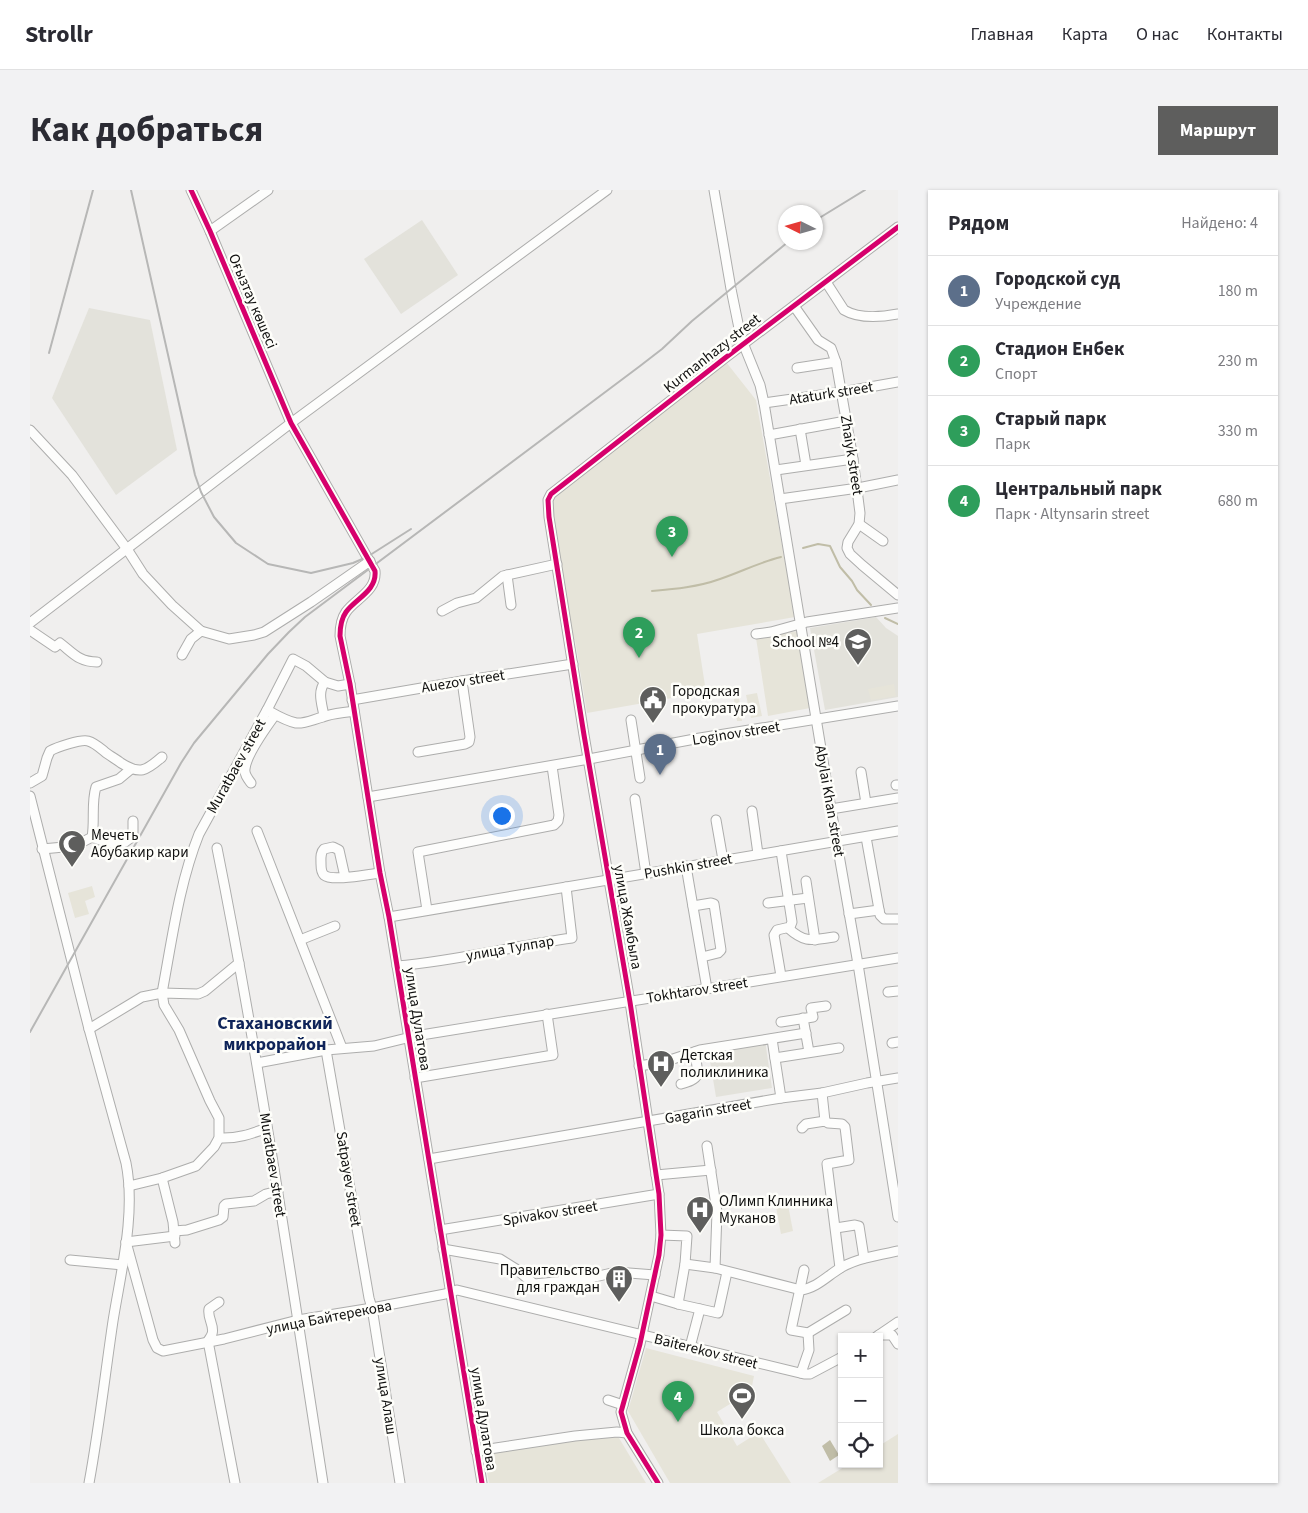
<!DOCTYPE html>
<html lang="ru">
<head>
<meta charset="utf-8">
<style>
  body { margin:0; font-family:"Source Sans 3",sans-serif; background:#f2f2f3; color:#2b2b33 }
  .controls { position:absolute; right:15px; bottom:15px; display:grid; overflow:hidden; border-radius:0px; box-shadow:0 1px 4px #0004 }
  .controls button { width:45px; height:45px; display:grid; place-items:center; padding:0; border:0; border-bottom:1px solid #e1e1e2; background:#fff; color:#2b2b33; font:25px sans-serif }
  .compass { position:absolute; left:748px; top:15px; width:45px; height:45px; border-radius:50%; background:#fff; box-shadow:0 1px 4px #0004; rotate:275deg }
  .you { position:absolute; left:471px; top:625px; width:18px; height:18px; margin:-12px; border:4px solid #fff; border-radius:50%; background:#1a73e8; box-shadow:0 0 0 8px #1a73e833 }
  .badge { display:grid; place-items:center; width:32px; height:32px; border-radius:50%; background:#5e5e5d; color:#fff; font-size:16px; font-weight:700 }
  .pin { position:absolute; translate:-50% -41px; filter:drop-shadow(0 1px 2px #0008) }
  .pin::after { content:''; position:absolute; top:26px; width:18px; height:15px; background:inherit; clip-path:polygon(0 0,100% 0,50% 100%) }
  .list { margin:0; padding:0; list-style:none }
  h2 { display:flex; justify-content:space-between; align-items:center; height:65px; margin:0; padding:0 20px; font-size:21px }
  h2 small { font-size:16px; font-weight:400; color:#7c7c81 }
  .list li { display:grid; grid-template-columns:32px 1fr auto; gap:15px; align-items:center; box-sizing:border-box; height:70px; padding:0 20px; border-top:1px solid #e1e1e2 }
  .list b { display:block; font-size:19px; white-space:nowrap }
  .list p { margin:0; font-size:16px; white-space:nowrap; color:#7c7c81 }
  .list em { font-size:16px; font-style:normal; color:#7c7c81 }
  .icon { flex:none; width:28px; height:28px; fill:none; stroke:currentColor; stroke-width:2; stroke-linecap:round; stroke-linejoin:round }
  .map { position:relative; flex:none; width:868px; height:1293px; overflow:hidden; border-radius:0px }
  header { display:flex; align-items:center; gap:30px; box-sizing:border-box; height:70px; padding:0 25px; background:#fff; border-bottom:1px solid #e1e1e2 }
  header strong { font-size:24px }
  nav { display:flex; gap:28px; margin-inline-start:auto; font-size:18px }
  .intro { display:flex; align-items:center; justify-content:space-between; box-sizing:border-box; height:120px; padding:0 30px }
  h1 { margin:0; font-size:35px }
  .button { padding:12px 22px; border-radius:0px; background:#5e5e5d; color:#fff; font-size:18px; font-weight:700 }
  main { display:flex; gap:30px; padding:0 30px }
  aside { flex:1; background:#fff; border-radius:0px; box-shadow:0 1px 4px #0004 }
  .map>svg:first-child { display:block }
</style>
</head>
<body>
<header>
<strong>Strollr</strong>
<nav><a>Главная</a><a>Карта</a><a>О нас</a><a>Контакты</a></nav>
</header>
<div class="intro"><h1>Как добраться</h1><a class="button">Маршрут</a></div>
<main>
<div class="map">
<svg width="868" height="1293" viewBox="0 0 868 1293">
  <rect width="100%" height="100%" fill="#f0efee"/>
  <g fill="#e3e2db">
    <polygon points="392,30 428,85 371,124 334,69"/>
    <polygon points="59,118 120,130 147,260 86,305 22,208"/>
    <polygon points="846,427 856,438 868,446 868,507 795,520 780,438"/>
    <polygon points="735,850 742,898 686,907 678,859"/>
  </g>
  <g fill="#e6e4d9">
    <polygon points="696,172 726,210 765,427 667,444 676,502 557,523 545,450 541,451 520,308"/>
    <polygon points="768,441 780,518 738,526 726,448"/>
    <polygon points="864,494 866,506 841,510 838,499"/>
    <polygon points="727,503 732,526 721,528 716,505"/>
    <polygon points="709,508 712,531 707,531 704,509"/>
    <polygon points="62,696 65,707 55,711 59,724 45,728 38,703"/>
    <polygon points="758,1015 763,1041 751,1044 746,1017"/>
    <polygon points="616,1158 724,1186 721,1201 687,1222 707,1256 729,1242 761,1293 640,1293 598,1221"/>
    <polygon points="586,1243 616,1293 459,1293 453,1262"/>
    <polygon points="868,1244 868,1293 788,1293 819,1274 849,1274 849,1256"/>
  </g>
  <polygon fill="#c0bda7" points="800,1250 809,1265 800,1271 792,1256"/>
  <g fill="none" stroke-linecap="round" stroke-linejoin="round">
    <g stroke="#c0bda7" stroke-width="2">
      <polyline points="773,358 788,354 800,356 810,377 822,391 827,400 841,415"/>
      <path d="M622,401c23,-2 46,-4 68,-12 21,-7 40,-17 61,-22"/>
      <polyline points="855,428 868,434"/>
    </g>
    <defs>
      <g id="minor">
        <path d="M161,0l19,41 81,192 84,148c2,20 -20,28 -29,41 -5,7 -6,16 -6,24l10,48 30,189 9,44 93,566"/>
        <polyline points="684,0 701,99 711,148 730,195 734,213 801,619 828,774 868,1027"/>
        <polyline points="180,41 238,0"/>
        <path d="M796,92l18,28c15,9 38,7 54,4"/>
        <polyline points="764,116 788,150 801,158 806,172 823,269 830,323 829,334 818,352 817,358 820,364 832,375 868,405"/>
        <polyline points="767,178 806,172"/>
        <polyline points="734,213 812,202 868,192"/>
        <polyline points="770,239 776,275"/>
        <polyline points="0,240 42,285 97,359 113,384 142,415 171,441 199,449 224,445 234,442 281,412 340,371"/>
        <polyline points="739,245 816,231"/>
        <polyline points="746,280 823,269"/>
        <polyline points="750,309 828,298 868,290"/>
        <polyline points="829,334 853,351"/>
        <polyline points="477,385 481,415"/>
        <polyline points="412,421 427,413 446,408 473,386 527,374"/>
        <polyline points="0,433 261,233 577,0"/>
        <path d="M0,440l25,17 5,-4c13,10 19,19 37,19"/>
        <polyline points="726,444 741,442 777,432 868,418"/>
        <polyline points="152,465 161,449 171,441"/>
        <polyline points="322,510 432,491 543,474"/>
        <path d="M237,520c9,5 19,11 29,13 9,1 18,-4 27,-6 9,-4 20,-4 31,-6"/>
        <path d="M294,526c-2,-12 -7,-24 1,-34"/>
        <polyline points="601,530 610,588"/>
        <polyline points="388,562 435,554 439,552 440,547 432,491"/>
        <polyline points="831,582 836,613"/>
        <path d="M0,593l12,-7 5,-18 3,-7c7,-4 31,-12 38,-10 7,2 12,7 17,11 5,4 11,7 16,11 19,12 25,8 41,-6"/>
        <path d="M221,593c-3,-4 -7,-9 -6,-14 1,-13 22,-43 30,-54"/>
        <polyline points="866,595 868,595"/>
        <path d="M0,606l59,233 37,134c10,50 -5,108 -13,158 -8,54 -14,108 -24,162"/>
        <polyline points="338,607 559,569 670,548 868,516"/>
        <polyline points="605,609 616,684"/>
        <polyline points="801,619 868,608"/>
        <polyline points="722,621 728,664"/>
        <polyline points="686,630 693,670"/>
        <polyline points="227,641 312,858"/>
        <path d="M62,647c15,6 30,13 41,-2v-14"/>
        <polyline points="836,647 850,725 854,729 868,729"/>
        <path d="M187,658c42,210 73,423 106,635"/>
        <path d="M12,659l33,-3 17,-9c3,-16 -1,-34 4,-50l23,-8 12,-10"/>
        <polyline points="656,676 677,799"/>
        <path d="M315,687l-6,-27 -6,-3 -9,2c-4,4 -3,9 -3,15 0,4 0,8 3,11 8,7 45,-1 56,-2"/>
        <polyline points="776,691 785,750"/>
        <polyline points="738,713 778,708"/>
        <polyline points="663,716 681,713 684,714 691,760 688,763 672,767"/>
        <polyline points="397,720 388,662 524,635 528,631 529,625 522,576"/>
        <polyline points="819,724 849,720"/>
        <polyline points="359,727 868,641"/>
        <path d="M758,738c18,16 24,12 46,9"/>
        <polyline points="270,750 305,736"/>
        <path d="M367,776c59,-5 117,-20 175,-28l-6,-51"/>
        <polyline points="751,786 744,745 747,740 760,737 762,732 751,661"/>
        <polyline points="858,802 868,801"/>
        <polyline points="773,828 779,862"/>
        <polyline points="751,832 783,827 781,818 796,816"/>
        <polyline points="59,839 112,807 132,803 168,804 175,801 209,773"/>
        <polyline points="742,849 751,908"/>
        <polyline points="862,853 868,852"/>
        <polyline points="296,860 339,1108 342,1118 370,1293"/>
        <polyline points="745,868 809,858"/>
        <polyline points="227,873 296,860 344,856 385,846 868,768"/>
        <polyline points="609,876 634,872 670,860 776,843"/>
        <polyline points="385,888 523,865 517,824"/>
        <path d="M651,894c7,-2 14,-4 17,-10l-3,-22"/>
        <polyline points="792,903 795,931"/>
        <polyline points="772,938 776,934 795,931 798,933 812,934 815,937 819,970 797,974 810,1078"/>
        <path d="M189,948c18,1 32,-4 48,-10"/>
        <polyline points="677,956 687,1022 685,1078"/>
        <polyline points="399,969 751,908 792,903 837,893 868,888"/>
        <polyline points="626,985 681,980"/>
        <polyline points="132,988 143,1032 145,1053"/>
        <path d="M99,996l33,-8 34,-12 18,-19 5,-9v-20l-9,-17 -31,-71 -15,-25 -2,-12c10,-53 17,-109 37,-159l68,-124 26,-51 13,7 19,16 13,4 12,-2"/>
        <polyline points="806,1038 825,1035 829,1036 834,1068"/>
        <polyline points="410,1040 629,1004"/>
        <polyline points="144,1041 157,1040 189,1030 193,1027 194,1016 196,1014 224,1011 236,1004 248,1001"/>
        <polyline points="631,1045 657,1046 655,1074 648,1114"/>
        <polyline points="96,1052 123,1150 127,1158 133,1161 194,1149 268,1130 342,1118 415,1104 427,1100 774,1184 780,1184 812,1167"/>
        <polyline points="96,1052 145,1046"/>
        <polyline points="413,1059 470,1069 486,1079 504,1094 556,1089 586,1082 625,1085"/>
        <polyline points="40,1070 93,1075"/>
        <path d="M655,1074l30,4 86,22c16,-2 27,-15 41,-23 17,-9 37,-12 56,-16"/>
        <polyline points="774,1080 761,1140 778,1143 816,1120"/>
        <polyline points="621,1106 648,1114 688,1123 697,1082"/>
        <path d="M189,1112l-10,7c-2,9 6,17 3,25 -1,3 -3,5 -4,7l27,142"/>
        <polyline points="849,1145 862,1145 868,1154"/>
        <polyline points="846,1147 868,1132"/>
        <polyline points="660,1157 670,1119"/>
        <polyline points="771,1183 779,1160 778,1143"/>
        <polyline points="578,1210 593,1215"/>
        <polyline points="446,1261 545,1246 587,1242 597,1243"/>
        <polyline points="628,1293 597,1243 591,1222 610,1154 629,1065 631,1045 629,1004 600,812 554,545 519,327 518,310 521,304 695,168 868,37"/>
      </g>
    </defs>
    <use href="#minor" stroke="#adadac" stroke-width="11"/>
    <use href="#minor" stroke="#fdfdfc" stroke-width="9"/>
    <g stroke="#b7b7b6" stroke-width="2">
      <polyline points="101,0 165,285 171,302 184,327 206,353 238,374 281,383 323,373 337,367 381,339"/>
      <polyline points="786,30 835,0"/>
      <polyline points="19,163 63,0"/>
      <polyline points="0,842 151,573 164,553 238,464 259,442 275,427 610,176 632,159 662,131 758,52"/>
    </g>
    <defs>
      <g id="cycleway">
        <path d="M161,0l19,41 81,192 84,148c2,20 -20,28 -29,41 -5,7 -6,16 -6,24l10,48 30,189 9,44 93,566"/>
        <polyline points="628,1293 597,1243 591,1222 610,1154 629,1065 631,1045 629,1004 600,812 554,545 519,327 518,310 521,304 695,168 868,37"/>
      </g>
    </defs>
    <use href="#cycleway" stroke="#fefefa" stroke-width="8"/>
    <use href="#cycleway" stroke="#d6006c" stroke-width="5"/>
  </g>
  <defs>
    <symbol id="school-pin" viewBox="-11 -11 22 30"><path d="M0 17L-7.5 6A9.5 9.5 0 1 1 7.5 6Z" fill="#5e5e5d" stroke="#fefefa"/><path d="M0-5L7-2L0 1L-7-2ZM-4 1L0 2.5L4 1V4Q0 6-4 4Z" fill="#fff"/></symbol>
    <symbol id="civic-pin" viewBox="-11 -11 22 30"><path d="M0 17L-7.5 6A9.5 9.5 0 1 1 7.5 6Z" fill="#5e5e5d" stroke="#fefefa"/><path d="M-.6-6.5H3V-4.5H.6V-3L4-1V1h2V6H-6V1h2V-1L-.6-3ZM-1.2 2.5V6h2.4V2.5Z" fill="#fff"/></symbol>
    <symbol id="mosque-pin" viewBox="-11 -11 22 30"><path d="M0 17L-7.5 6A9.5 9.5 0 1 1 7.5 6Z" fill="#5e5e5d" stroke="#fefefa"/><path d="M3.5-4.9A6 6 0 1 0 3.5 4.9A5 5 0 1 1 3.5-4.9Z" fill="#fff"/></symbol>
    <symbol id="hospital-pin" viewBox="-11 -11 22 30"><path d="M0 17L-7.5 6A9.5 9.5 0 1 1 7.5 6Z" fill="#5e5e5d" stroke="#fefefa"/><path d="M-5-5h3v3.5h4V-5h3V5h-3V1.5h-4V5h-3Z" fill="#fff"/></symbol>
    <symbol id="building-pin" viewBox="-11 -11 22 30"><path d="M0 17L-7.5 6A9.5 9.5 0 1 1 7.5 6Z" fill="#5e5e5d" stroke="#fefefa"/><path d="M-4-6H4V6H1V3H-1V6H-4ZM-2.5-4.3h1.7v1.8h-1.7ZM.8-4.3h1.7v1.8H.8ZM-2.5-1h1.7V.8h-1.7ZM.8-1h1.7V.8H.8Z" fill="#fff"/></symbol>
    <symbol id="stadium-pin" viewBox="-11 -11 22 30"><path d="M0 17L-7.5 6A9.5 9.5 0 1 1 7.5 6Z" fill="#5e5e5d" stroke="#fefefa"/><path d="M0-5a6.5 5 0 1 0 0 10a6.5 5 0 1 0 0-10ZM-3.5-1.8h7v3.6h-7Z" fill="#fff"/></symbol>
  </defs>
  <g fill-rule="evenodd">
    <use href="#school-pin" x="812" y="436" width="32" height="43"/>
    <use href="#civic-pin" x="607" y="494" width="32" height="43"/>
    <use href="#mosque-pin" x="26" y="638" width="32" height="43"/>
    <use href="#hospital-pin" x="615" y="858" width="32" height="43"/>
    <use href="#hospital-pin" x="654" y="1004" width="32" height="43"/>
    <use href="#building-pin" x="573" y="1073" width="32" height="43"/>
    <use href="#stadium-pin" x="696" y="1190" width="32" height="43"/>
  </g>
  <g text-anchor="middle" stroke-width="5" stroke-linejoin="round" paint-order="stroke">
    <g font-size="15" fill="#10100f" stroke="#fefefa">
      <text transform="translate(223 111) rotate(67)" y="5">Оғызтау көшесі</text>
      <text transform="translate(682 163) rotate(-38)" y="5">Kurmanhazy street</text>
      <text transform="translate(801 203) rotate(-9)" y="5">Ataturk street</text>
      <text transform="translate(822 265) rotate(81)" y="5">Zhaiyk street</text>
      <text transform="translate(433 491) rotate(-9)" y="5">Auezov street</text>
      <text transform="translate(706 543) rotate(-9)" y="5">Loginov street</text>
      <text transform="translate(206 576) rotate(-61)" y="5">Muratbaev street</text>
      <text transform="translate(800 611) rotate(80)" y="5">Abylai Khan street</text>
      <text transform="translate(658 676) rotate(-10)" y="5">Pushkin street</text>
      <text transform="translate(598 727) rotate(80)" y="5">улица Жамбыла</text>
      <text transform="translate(480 758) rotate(-10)" y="5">улица Тулпар</text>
      <text transform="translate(667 800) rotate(-9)" y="5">Tokhtarov street</text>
      <text transform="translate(388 829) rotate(81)" y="5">улица Дулатова</text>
      <text transform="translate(678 921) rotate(-10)" y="5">Gagarin street</text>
      <text transform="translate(243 975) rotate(81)" y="5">Muratbaev street</text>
      <text transform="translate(319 989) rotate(81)" y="5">Satpayev street</text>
      <text transform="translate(520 1023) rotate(-9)" y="5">Spivakov street</text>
      <text transform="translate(299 1127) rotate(-11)" y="5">улица Байтерекова</text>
      <text transform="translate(676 1161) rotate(14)" y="5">Baiterekov street</text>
      <text transform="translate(356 1206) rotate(81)" y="5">улица Алаш</text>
      <text transform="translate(454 1229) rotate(81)" y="5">улица Дулатова</text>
    </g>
    <g font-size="15" fill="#10100f" stroke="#fefefa" text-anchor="start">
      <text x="809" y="457" text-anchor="end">School №4</text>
      <text x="642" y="506">Городская<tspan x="642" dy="17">прокуратура</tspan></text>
      <text x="61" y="650">Мечеть<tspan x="61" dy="17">Абубакир кари</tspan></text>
      <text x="650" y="870">Детская<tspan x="650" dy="17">поликлиника</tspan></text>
      <text x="689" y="1016">ОЛимп Клинника<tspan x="689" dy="17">Муканов</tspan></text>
      <text x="570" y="1085" text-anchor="end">Правительство<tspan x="570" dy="17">для граждан</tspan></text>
      <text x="712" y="1245" text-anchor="middle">Школа бокса</text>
    </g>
    <g font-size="18" font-weight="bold" fill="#0f2459" stroke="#fefefa">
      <text x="245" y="839">Стахановский<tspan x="245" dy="21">микрорайон</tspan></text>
    </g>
  </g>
</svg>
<div class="controls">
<button>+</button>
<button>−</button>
<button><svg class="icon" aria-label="locate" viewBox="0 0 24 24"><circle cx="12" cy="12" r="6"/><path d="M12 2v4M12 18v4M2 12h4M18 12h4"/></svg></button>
</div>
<svg class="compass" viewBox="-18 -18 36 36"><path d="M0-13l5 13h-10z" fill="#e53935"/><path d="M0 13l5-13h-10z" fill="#7c7c81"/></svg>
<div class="you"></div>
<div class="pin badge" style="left:630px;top:585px;background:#5c6f8a">1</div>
<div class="pin badge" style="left:609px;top:468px;background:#2e9e5b">2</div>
<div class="pin badge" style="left:642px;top:367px;background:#2e9e5b">3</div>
<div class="pin badge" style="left:648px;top:1232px;background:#2e9e5b">4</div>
</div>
<aside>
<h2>Рядом<small>Найдено: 4</small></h2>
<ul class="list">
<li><span class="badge" style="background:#5c6f8a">1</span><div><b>Городской суд</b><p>Учреждение</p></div><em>180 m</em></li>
<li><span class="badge" style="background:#2e9e5b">2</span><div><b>Стадион Енбек</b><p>Спорт</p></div><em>230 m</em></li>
<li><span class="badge" style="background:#2e9e5b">3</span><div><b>Старый парк</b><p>Парк</p></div><em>330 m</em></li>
<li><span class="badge" style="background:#2e9e5b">4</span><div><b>Центральный парк</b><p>Парк · Altynsarin street</p></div><em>680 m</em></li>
</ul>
</aside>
</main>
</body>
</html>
